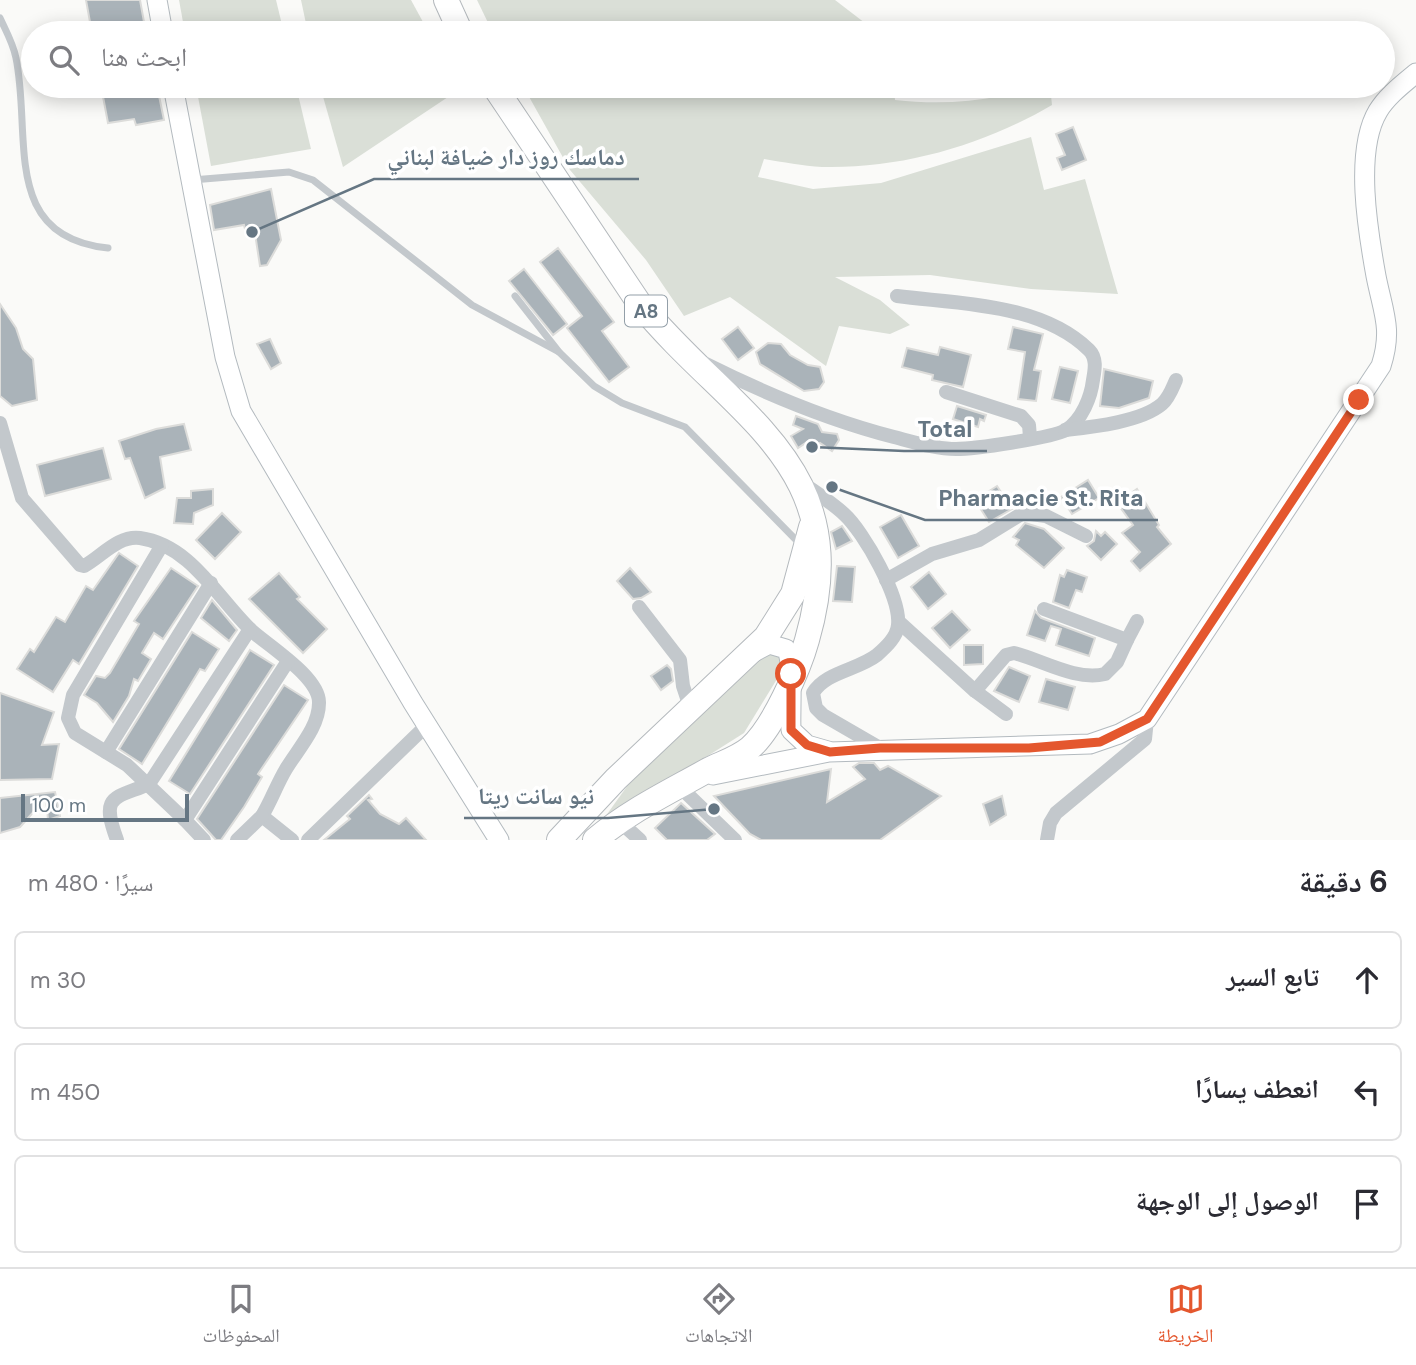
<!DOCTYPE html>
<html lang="ar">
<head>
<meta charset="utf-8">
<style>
  body { margin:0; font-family:"DM Sans","Noto Naskh Arabic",sans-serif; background:#f7f7f7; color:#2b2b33; direction:rtl }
  .scale { position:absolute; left:21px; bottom:18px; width:168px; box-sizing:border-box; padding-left:7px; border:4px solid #657683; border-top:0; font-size:19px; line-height:24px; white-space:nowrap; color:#657683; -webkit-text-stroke:5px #fff; paint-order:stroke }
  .stop { position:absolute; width:21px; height:21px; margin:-16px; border:5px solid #e4572e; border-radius:50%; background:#fff }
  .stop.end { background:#e4572e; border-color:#fff; box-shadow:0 2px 7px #0008 }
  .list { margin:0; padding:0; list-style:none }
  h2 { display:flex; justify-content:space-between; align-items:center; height:91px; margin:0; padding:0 28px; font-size:30px }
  h2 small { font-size:23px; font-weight:400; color:#7c7c81 }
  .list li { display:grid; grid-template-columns:46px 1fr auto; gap:21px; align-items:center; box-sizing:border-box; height:98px; margin:0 14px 14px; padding:0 14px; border:2px solid #e1e1e2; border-radius:10px }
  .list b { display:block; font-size:26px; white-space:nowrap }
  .list em { font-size:23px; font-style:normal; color:#7c7c81 }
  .icon { flex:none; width:38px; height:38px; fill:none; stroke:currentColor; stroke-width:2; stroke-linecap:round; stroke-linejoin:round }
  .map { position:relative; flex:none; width:1416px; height:840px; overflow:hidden; direction:ltr }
  .search { position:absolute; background:#fff; box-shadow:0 4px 18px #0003; left:21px; right:21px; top:21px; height:77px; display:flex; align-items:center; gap:18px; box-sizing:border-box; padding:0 24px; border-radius:38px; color:#7c7c81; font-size:26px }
  .sheet { height:427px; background:#fff }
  nav { display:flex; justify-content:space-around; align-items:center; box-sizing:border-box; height:98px; border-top:2px solid #e1e1e2; background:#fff; font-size:19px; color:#7c7c81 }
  nav a { display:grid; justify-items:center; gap:4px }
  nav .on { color:#e4572e }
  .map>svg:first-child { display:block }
</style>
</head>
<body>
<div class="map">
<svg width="1416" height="840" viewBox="0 0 1416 840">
  <rect width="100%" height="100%" fill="#fafaf8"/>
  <g fill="#dadfd7">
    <polygon points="179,0 276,0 284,33 185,33"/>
    <polygon points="301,0 411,0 429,33 308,33"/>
    <polygon points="477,0 835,0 878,33 493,33"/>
    <polygon points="196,86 296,86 311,149 211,166"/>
    <polygon points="320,86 458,86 460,89 343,167"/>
    <path d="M523,86h371l1,14c36,4 71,3 106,-4 17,-3 31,-10 49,-10l2,19c-68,40 -150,64 -230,62 -19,-1 -39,-5 -58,-8l-6,18 55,12 68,-6 150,-46 13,53 41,-11 33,115 -87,-5 -101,-14 -95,2 45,23 30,25 -20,9 -51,-8 -13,40 -96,-69 -46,19 -38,-56 -76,-90z"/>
    <polygon points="778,650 785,666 744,733 600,824 638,771 759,660"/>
  </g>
  <g fill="#aab3b9" stroke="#dcdcda" stroke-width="2">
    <polygon points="86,0 140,0 146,33 92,33"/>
    <polygon points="101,86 157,86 164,120 136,125 134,119 108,123"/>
    <polygon points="1073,127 1086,160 1062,170 1057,158 1065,155 1056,134"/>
    <polygon points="271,189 281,240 267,265 260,266 254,227 245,229 244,225 214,230 210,205"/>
    <polygon points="558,248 614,322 602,331 629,367 609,382 567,328 582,316 540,262"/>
    <polygon points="524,269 567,324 553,335 509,281"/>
    <polygon points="0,304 16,328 23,349 33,359 37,400 12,406 0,396"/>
    <polygon points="738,327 754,348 738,360 722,339"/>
    <polygon points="1013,327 1043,334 1034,370 1041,371 1036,401 1018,399 1025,352 1008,349"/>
    <polygon points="270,339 281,363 271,369 257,344"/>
    <polygon points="768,343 781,344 790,355 808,365 820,367 824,382 819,389 804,391 760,364 756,352"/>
    <polygon points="940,347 971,355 963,387 932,380 933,375 902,367 907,348 938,355"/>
    <polygon points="1060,367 1078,371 1070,403 1052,399"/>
    <polygon points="1104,369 1153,381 1149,398 1119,408 1100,406"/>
    <polygon points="957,406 986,415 984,421 980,419 978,427 953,419"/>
    <polygon points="796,416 818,424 822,432 837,434 839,440 832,451 820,443 814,446 810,440 798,448 791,436 803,429 793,425"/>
    <polygon points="184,424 191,450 160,457 165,488 145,498 130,458 125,459 119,441 156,429"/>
    <polygon points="103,448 111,479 45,496 37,465"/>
    <polygon points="1088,480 1099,498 1072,514 1061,497"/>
    <polygon points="997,486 1012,509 989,522 975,500"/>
    <polygon points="213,489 213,505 194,513 193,524 174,523 177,498 191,498 191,491"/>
    <polygon points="1137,489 1159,525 1157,527 1171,544 1140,571 1131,561 1140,552 1122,533 1133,525 1117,503"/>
    <polygon points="222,513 241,532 215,559 196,540"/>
    <polygon points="901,515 919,546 898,558 880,527"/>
    <polygon points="1025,523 1044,529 1064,548 1044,568 1016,545 1019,540 1013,537"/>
    <polygon points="842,526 852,541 836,549 831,532"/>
    <polygon points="1096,531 1101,536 1105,532 1117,544 1101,560 1087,546 1094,541"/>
    <polygon points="119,553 138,566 79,664 73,660 53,692 17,669 30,649 34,652 56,617 65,622 86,586 93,590"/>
    <polygon points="837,566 855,567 852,602 833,601"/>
    <polygon points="171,568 198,586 163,639 154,633 142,653 151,659 138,681 134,679 129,696 113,722 97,703 84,695 96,676 105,678 110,673 139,624 134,621"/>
    <polygon points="630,568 651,592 641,598 633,599 617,581"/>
    <polygon points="1067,570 1087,577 1082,592 1076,590 1069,608 1053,602 1060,575 1064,577"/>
    <polygon points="929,572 946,594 928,609 911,587"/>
    <polygon points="279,573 300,597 297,599 327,629 303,653 249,599"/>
    <polygon points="212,600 237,630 229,641 201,618"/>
    <polygon points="952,611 970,630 950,648 932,628"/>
    <polygon points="1035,611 1041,618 1095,638 1089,656 1056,645 1061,629 1051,626 1045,641 1027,635"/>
    <polygon points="192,632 219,649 205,671 200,669 142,764 119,749"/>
    <polygon points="964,645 983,645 983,664 964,665"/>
    <polygon points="250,650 274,665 190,794 169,781"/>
    <polygon points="667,665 671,669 673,681 661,690 651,676"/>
    <polygon points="1009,667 1030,676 1019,702 994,691"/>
    <polygon points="1046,679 1075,687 1068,710 1039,702"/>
    <polygon points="284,685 308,700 258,774 262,777 244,807 221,840 216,840 197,819"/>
    <polygon points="0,693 54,712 42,745 59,744 52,779 0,780"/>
    <polygon points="859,763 874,763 880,770 888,766 941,796 880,840 761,840 750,834 714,796 831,769 827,802 865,779 853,767"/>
    <polygon points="55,792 60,816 48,820 46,798 20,827 0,833 0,798"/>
    <polygon points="369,795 372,799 368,800 380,814 399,824 406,818 426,840 324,840 350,819 347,816"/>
    <polygon points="1002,796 1006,815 990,825 983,804"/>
    <polygon points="681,803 715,834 707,840 667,840 655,828"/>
  </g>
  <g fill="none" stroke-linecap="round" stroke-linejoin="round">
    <defs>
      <g id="secondary">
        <polyline points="157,0 163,33"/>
        <polyline points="173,86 225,357 241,411 413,703 499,840"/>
        <path d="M752,653l17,-9 17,5c8,11 4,63 5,81l16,15 21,6"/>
        <path d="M713,775l116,-23 261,-8 29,-10 28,-15 234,-353c12,-37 2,-54 -5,-90 -8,-44 -22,-125 2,-165 9,-15 25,-27 38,-38"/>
      </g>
      <g id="highway">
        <polyline points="446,0 461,33"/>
        <path d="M494,86l145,217c94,115 219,161 168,337 -8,29 -34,88 -57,108 -12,10 -28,15 -42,22 -39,22 -79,41 -113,70"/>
        <polyline points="559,840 616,779 766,637 793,594 811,527"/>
      </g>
    </defs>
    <use href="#secondary" stroke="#b3babf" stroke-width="21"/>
    <use href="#highway" stroke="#b4b9bd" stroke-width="26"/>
    <g stroke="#c3c8cc" stroke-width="7">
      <path d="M0,18c6,13 13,25 16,40 16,78 -16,179 92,190"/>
      <polyline points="192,180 289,172 313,180 472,305 559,352"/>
      <polyline points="515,296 559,352 594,386 622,403 685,427 801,545"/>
    </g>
    <g stroke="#c3c8cc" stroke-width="14">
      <path d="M706,364c60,30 122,56 188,73 20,5 41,12 62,12 18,0 96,-11 110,-19 16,-10 25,-33 27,-50 2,-11 4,-22 -4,-30 -48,-47 -130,-46 -192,-54"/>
      <polyline points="946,392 1021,416 1029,425 1030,437"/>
      <path d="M0,423l22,75 58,67 4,1c17,-9 34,-31 56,-28 51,7 78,61 112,93 18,16 68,47 67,72 0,24 -21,46 -33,66 -9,15 -15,32 -24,47l30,24"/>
      <path d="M1065,430c27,-3 76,-8 97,-26 7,-6 10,-15 14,-24"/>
      <path d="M801,482c14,10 30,20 43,32 20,18 57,84 54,111 -1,12 -12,22 -21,30 -19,15 -52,17 -64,38l3,15 7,7 57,33"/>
      <polyline points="162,545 73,695 68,718 75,733 127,765 185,820"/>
      <polyline points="886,580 932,554 979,540 1023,513 1046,516 1086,536"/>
      <polyline points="639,607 680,660 683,686 691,710"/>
      <polyline points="899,622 975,691 1006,714"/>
      <polyline points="1127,640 1137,621"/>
      <path d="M975,691l31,-36 8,-2c28,7 61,28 91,21l12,-12 10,-22 -83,-31"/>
      <polyline points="106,752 211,583"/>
      <polyline points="679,786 735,840"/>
      <polyline points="618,820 640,840"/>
      <path d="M117,840c-17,-46 -3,-41 32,-56l101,-155"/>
      <polyline points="204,840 185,820 288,661"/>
      <polyline points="237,840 262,816"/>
      <polyline points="308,840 427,725"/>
      <polyline points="1047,840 1050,823 1056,813 1145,739 1147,719"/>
    </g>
    <use href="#secondary" stroke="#fff" stroke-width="19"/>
    <use href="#highway" stroke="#fff" stroke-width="24"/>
  </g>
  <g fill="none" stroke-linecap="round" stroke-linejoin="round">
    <polyline stroke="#e4572e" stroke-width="9" points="791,674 791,730 807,745 830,752 880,748 1029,748 1100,742 1147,719 1359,400"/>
  </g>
  <g text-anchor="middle" stroke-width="7" stroke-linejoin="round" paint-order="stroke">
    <rect fill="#fff" stroke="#939fa8" stroke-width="2" x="625" y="295.5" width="42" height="31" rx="5"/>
    <g font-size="19" font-weight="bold" fill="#657683">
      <text x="646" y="318">A8</text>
    </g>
  </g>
  <path fill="none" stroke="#657683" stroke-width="2.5" d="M252 232L374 179H639M812 447L904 451H987M832 487L925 520H1158M714 809L608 818H464"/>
  <g fill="#657683" stroke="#fff" stroke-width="2.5">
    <circle cx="252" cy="232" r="7"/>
    <circle cx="812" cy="447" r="7"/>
    <circle cx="832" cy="487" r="7"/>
    <circle cx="714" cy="809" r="7"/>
  </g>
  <g font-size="23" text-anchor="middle" font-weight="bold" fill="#657683" stroke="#fff" stroke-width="7" stroke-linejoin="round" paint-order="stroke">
    <text x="506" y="165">دماسك روز دار ضيافة لبناني</text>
    <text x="945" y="437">Total</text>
    <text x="1041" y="506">Pharmacie St. Rita</text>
    <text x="536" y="804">نيو سانت ريتا</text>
  </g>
</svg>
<div class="scale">100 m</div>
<div class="stop" style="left:791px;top:674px"></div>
<div class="stop end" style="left:1359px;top:400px"></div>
<div class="search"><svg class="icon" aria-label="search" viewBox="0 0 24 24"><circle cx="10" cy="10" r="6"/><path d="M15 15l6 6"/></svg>ابحث هنا</div>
</div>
<section class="sheet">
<h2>6 دقيقة<small>سيرًا · 480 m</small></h2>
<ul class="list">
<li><svg class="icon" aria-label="ahead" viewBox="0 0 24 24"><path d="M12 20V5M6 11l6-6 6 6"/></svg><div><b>تابع السير</b></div><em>30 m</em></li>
<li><svg class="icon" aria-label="left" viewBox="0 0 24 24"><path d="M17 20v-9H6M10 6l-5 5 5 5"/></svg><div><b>انعطف يسارًا</b></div><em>450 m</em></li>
<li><svg class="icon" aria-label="arrive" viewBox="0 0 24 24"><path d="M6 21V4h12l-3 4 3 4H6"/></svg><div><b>الوصول إلى الوجهة</b></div></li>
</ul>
</section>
<nav>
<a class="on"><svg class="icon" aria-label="map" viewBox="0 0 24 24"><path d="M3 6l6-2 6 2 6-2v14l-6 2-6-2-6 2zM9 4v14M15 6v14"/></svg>الخريطة</a>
<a><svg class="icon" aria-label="directions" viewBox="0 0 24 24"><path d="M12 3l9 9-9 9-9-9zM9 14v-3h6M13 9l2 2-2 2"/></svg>الاتجاهات</a>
<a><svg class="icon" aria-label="saved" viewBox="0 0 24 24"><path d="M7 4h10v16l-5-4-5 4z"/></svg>المحفوظات</a>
</nav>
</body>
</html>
